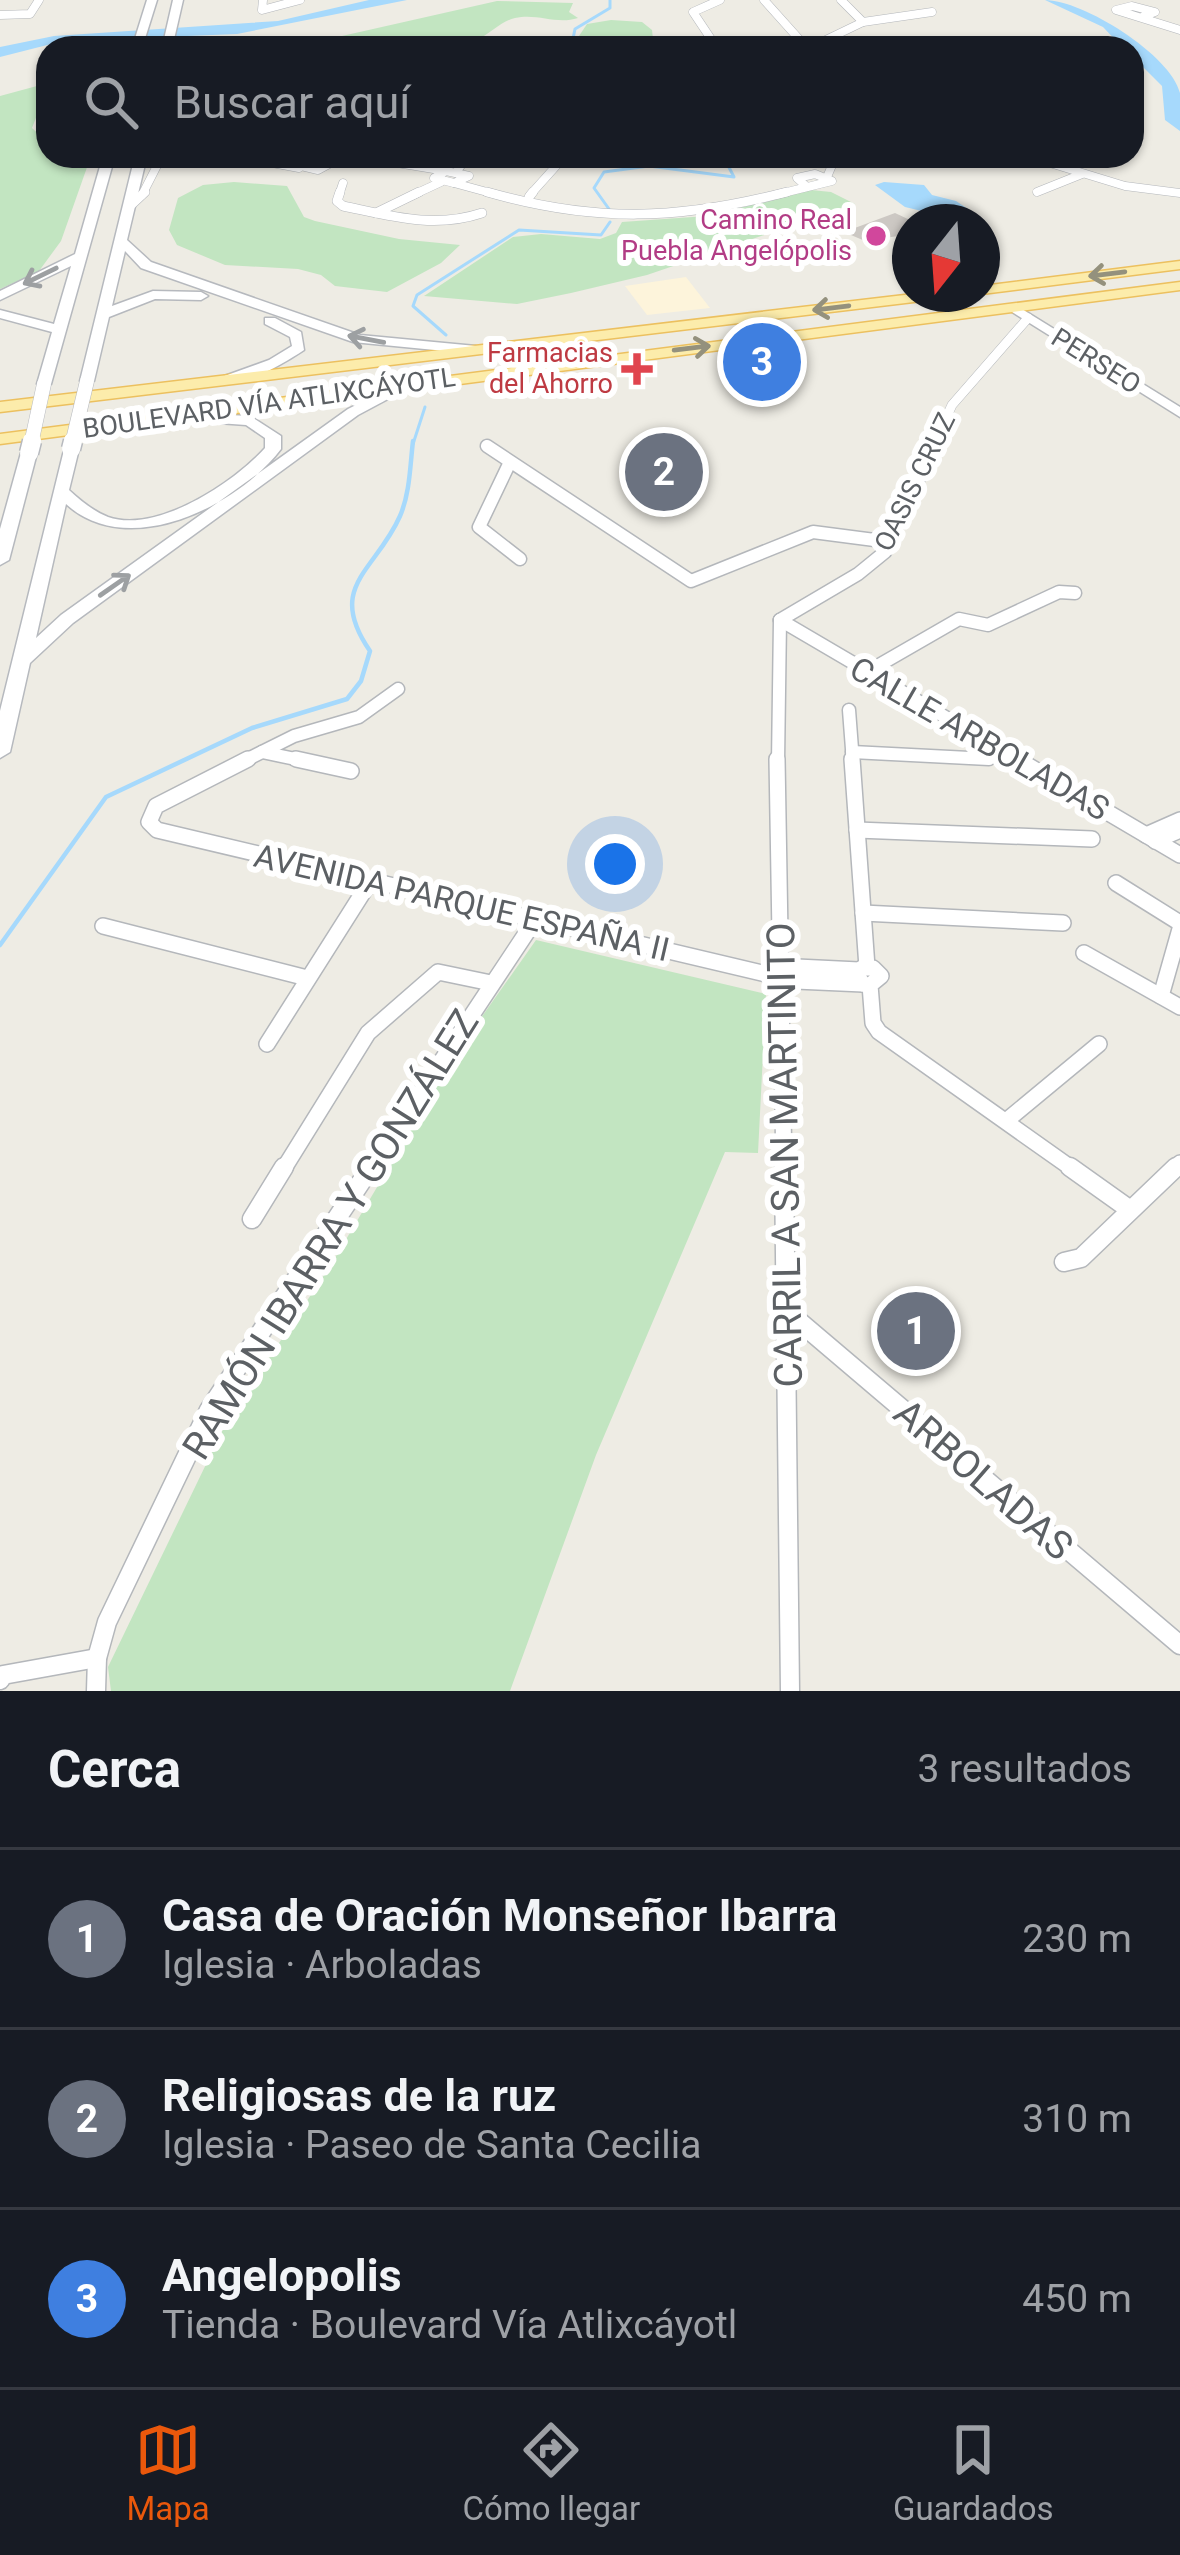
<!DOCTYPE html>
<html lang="es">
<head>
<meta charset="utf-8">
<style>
  body { margin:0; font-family:Roboto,sans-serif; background:#20242c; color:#f1f3f6 }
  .compass { position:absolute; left:892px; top:204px; width:108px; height:108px; border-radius:50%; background:#171b24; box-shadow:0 3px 9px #0004; rotate:197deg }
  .you { position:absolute; left:615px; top:864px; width:42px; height:42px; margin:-30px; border:9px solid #fff; border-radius:50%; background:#1a73e8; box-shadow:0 0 0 18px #1a73e833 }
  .badge { display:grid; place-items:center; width:78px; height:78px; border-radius:50%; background:#ea580c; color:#fff; font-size:39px; font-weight:700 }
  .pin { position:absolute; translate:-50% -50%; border:6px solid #fff; box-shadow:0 3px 12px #0006 }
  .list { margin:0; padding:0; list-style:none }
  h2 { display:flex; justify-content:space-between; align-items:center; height:156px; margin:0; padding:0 48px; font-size:51px }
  h2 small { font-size:39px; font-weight:400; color:#9ea1a6 }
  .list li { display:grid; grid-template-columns:78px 1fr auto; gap:36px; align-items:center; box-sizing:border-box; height:180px; padding:0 48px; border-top:3px solid #363941 }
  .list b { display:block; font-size:45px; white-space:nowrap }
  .list p { margin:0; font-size:39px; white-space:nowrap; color:#9ea1a6 }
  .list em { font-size:39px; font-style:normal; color:#9ea1a6 }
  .icon { flex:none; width:66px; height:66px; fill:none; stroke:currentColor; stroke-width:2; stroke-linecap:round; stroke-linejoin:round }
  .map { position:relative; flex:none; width:1180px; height:1691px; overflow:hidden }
  .search { position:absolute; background:#171b24; box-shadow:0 3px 9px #0004; left:36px; right:36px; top:36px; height:132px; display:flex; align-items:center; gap:30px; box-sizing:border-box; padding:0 42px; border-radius:36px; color:#9ea1a6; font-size:45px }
  .sheet { height:696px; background:#171b24 }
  nav { display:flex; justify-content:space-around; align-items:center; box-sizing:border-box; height:168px; border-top:3px solid #363941; background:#171b24; font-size:33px; color:#9ea1a6 }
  nav a { display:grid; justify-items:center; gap:6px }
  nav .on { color:#ea580c }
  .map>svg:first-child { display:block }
</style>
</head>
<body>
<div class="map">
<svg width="1180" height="1691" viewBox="0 0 1180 1691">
  <rect width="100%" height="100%" fill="#eeece4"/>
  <polygon fill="#fdf4db" points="686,277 710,308 647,315 625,286"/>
  <g fill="#c2e5c1">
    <path d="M497,1l76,2 -4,9 9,6c-22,7 -40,-5 -63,0 -14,3 -26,17 -40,23 -41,16 -96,7 -139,7l-1,-8 7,-4z"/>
    <polygon points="611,20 642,22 652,30 654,48 589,48 577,39 587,24"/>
    <polygon points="48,83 48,109 39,110 32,128 48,143 48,156 91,156 61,241 39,271 0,289 0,96"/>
    <polygon points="234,182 287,186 304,217 315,221 399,239 460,245 441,263 387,292 335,286 321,275 298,269 225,265 177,245 169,230 178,198 203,185"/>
    <polygon points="811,190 831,192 855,204 647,275 571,293 517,304 424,296 513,237 541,234 600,239 616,233 622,222 707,216"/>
    <polygon points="536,940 766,994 758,1153 725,1152 596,1455 510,1691 111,1691 108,1667 226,1423 332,1263 459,1049"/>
  </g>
  <g fill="#a6d9fc">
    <polygon points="369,0 407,0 237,34 63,41 0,57 0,47 54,36 278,21"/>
    <polygon points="884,182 924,185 932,195 956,201 980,217 955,219 905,207 875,185"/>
  </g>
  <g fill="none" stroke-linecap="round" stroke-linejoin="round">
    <g stroke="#a6d9fc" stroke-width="3">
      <polyline points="571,48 575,29 610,8 610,0"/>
      <polyline points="609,209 594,188 604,172 649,166 734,177 723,156"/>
      <polyline points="446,335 413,306 417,295 519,230 601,235 610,222"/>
      <polyline points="413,444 425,407"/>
    </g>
    <path stroke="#a6d9fc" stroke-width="4.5" d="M0,945l106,-148 146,-69 95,-29 14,-18 9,-30c-45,-65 6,-80 30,-135 10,-23 10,-50 13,-75"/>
    <path fill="#a6d9fc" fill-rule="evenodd" d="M1045,0c38,0 126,55 135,93 0,11 0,26 0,38l-15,-11 -3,-34 -30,-30v-8h-9l-20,-21z"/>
  </g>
  <polygon fill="#ccc8c3" points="895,213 910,220 910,229 898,236 865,241 844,232"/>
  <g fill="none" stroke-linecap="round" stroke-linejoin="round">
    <defs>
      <g id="minor-far4">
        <polyline points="263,0 262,10 300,0"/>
        <polyline points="764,0 807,48"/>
        <polyline points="841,0 863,22"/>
        <polyline points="0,15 30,14 39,0"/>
        <polyline points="1142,17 1155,12 1132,6 1116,10 1180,30"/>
        <polyline points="717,48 693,12 720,0"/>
        <polyline points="809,48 863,22 932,12"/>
        <polyline points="235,156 299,168"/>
        <polyline points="1027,156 1125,186 1180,193"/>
        <polygon points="313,158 331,163 318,170 297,165"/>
        <polyline points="328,160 385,161 446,171"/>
        <polygon points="446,171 469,176 454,183 434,178"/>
        <polyline points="457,171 468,156"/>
        <polyline points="827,177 836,156"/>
        <polyline points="454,183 498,195"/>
        <polyline points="1037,192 1082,174"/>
        <polyline points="142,195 162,156"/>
        <polyline points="339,195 343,183"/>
        <polyline points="413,195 441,182"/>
        <polyline points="530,195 565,156"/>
        <polyline points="775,195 832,181 815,174 797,178 807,187"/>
      </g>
      <g id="minor-far3">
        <path d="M340,192l-3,9 6,5c48,10 91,23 139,7"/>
        <path d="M487,192c109,31 191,28 300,0"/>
        <polyline points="529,197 533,192"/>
        <polyline points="130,206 145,192"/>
        <polyline points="376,213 419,192"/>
        <polyline points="934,444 952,405 1028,318"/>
      </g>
      <g id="minor-far2">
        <polyline points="487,446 691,581 813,532 890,542"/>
        <polyline points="510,462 479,527 520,559"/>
        <polyline points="780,620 1022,762"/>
        <polyline points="780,620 858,574 885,552 936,441"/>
        <polyline points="867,672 959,619 988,625 1059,592 1075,593"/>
        <polyline points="849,710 853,762"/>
        <polyline points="262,752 310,762"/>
        <polyline points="852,752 989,759"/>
        <polyline points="242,762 294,736 359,717 398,689"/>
        <polyline points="778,762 780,620"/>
      </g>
      <g id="minor-far1">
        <polyline points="248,759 156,806 149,822 157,830 796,981 863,984"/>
        <polyline points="296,759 351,771"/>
        <polyline points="777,759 784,1170"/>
        <polyline points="852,759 867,967"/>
        <polyline points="1017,759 1180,855"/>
        <polyline points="857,830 1092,839"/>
        <polyline points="1146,835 1180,820"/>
        <polyline points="1155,841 1180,830"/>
        <polyline points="1116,883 1180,923"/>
        <polyline points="863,913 1063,923"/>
        <polyline points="103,926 307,978"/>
        <polyline points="1084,953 1180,1007"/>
        <polyline points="778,974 797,967 859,970"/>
        <polyline points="863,984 856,974 862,968 873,968 881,976 870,985 873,1023 879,1032 1074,1170"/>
        <polyline points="1161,996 1180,929"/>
        <polyline points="267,1044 369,883"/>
        <polyline points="1006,1121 1099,1044"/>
        <polyline points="283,1170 368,1033 438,972 491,983"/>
        <polyline points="369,1170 535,920"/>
        <polyline points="1173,1170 1180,1163"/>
      </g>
      <g id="minor">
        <polyline points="784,1167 790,1691"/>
        <polyline points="1070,1167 1129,1209"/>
        <polyline points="252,1219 284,1167"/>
        <polyline points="1064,1262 1081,1258 1176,1167"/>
        <polyline points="788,1312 1180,1645"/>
        <polyline points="0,1680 3,1675 97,1658"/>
        <polyline points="96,1691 97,1658 107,1622 209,1410 371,1167"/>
      </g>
      <polygon id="tertiary" points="1009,306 1017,306 1180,407 1180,417 1009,310"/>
      <g id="secondary">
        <polygon points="147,0 157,0 142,48 132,48"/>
        <polygon points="173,0 183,0 172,48 162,48"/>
        <polygon points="103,156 115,156 51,384 39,387 37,384 52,332 0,318 0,310 54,324 71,266 0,300 0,291 75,254"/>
        <polygon points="135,156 147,156 127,240 151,262 360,335 476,346 483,350 476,354 353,342 141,268 125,251 112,306 153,291 201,292 208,296 201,300 155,299 109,317 94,381 82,384 80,381"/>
        <path d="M265,318h10l26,14 3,18c-24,16 -56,34 -85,34v-6l50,-18 23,-14 -2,-9 -25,-13z"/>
        <path d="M404,381l12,3 -58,31 -285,208 -43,40 -20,89 -10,6v-47l65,-265 6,-2 8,5 -10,41c12,11 24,21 39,27 48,17 126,-34 157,-69v-10l-19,-13 -56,-4 -8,-5 3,-3 65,3 31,20v13c-43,57 -153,112 -215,55l-30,134 25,-23 287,-206z"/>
        <polygon points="29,448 37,453 9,560 0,565 0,529 21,453"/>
      </g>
      <g id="primary">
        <polygon points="1180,261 1180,269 982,294 982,286"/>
        <polygon points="1180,282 1180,290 0,444 0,434"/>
        <polygon points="913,294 954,294 947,298 0,412 0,402"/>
      </g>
    </defs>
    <use href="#minor-far4" stroke="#b4b7bb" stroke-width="9"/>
    <use href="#minor-far3" stroke="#b4b7bb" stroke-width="10"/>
    <use href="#minor-far2" stroke="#b4b7bb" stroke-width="15"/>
    <use href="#minor-far1" stroke="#b4b7bb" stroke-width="18"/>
    <use href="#minor" stroke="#b4b7bb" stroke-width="21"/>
    <use href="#tertiary" stroke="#b4b7bb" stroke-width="3"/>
    <use href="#secondary" stroke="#b6b9be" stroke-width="3"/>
    <use href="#primary" stroke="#ecc05f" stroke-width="3"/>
    <use href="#minor-far4" stroke="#fff" stroke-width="8"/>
    <use href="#minor-far3" stroke="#fff" stroke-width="9"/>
    <use href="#minor-far2" stroke="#fff" stroke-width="12"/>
    <use href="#minor-far1" stroke="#fff" stroke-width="15"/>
    <use href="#minor" stroke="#fff" stroke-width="18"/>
    <use href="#tertiary" fill="#fff" fill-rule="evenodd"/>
    <use href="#secondary" fill="#fff" fill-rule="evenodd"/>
    <use href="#primary" fill="#fcecab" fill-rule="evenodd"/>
    <defs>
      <g id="secondary-bridge-far1">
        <polyline points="31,444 44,384"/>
        <polyline points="72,444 87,381"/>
      </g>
      <g id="secondary-bridge">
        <polyline points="71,449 73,441"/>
        <polyline points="29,453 32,441"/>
      </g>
    </defs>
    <use href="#secondary-bridge-far1" stroke="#b6b9be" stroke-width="15" stroke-linecap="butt"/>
    <use href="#secondary-bridge" stroke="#b6b9be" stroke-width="21" stroke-linecap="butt"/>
    <use href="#secondary-bridge-far1" stroke="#fff" stroke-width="14"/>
    <use href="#secondary-bridge" stroke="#fff" stroke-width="18"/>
  </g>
  <defs><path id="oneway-shaft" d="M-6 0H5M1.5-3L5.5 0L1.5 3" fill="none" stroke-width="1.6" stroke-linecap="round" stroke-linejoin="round" transform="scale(3)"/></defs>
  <g stroke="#94917d">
    <use href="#oneway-shaft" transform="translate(1107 274) rotate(173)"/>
    <use href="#oneway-shaft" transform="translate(831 308) rotate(173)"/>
    <use href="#oneway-shaft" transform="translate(692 348) rotate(-7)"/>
  </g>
  <g stroke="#9da0a2">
    <use href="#oneway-shaft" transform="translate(40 276) rotate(154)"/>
    <use href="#oneway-shaft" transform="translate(366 339) rotate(-169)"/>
    <use href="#oneway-shaft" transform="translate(115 585) rotate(-35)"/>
  </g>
  <circle fill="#d1479c" stroke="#fff" stroke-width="4.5" cx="876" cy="236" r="12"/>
  <path fill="#e0444e" stroke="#fff" stroke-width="4.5" d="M631 351h12v12h12v12h-12v12h-12v-12h-12v-12h12z"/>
  <g text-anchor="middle" stroke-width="12" stroke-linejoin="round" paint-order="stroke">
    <g font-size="27" fill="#b23c85" stroke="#fff" text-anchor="end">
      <text x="852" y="229">Camino Real<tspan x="852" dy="31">Puebla Angelópolis</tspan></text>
    </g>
    <g font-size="27" fill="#be3a42" stroke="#fff" text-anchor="end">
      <text x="613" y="362">Farmacias<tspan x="613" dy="31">del Ahorro</tspan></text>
    </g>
    <g font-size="27" fill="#5c6064" stroke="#fff">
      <text transform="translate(1096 361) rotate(32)" y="9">PERSEO</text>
      <text transform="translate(269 403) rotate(-8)" y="9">BOULEVARD VÍA ATLIXCÁYOTL</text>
      <text transform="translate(915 482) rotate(-64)" y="9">OASIS CRUZ</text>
    </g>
    <g font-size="33" fill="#5c6064" stroke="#fff">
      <text transform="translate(980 738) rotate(30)" y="12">CALLE ARBOLADAS</text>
      <text transform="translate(462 902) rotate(13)" y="12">AVENIDA PARQUE ESPAÑA II</text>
    </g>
    <g font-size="39" fill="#5c6064" stroke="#fff">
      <text transform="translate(784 1155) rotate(-91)" y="14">CARRIL A SAN MARTINITO</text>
      <text transform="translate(330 1234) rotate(-58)" y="14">RAMÓN IBARRA Y GONZÁLEZ</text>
      <text transform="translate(984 1479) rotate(41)" y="14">ARBOLADAS</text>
    </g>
  </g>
</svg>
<svg class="compass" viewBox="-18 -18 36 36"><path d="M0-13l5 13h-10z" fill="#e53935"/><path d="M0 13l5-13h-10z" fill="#9ea1a6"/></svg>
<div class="you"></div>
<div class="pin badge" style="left:916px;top:1331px;background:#6b7280">1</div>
<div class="pin badge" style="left:664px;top:472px;background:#6b7280">2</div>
<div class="pin badge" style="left:762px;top:362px;background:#3f7fe0">3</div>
<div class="search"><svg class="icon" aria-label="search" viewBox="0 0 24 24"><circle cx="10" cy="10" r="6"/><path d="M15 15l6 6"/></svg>Buscar aquí</div>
</div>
<section class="sheet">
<h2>Cerca<small>3 resultados</small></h2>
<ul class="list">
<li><span class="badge" style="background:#6b7280">1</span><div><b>Casa de Oración Monseñor Ibarra</b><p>Iglesia · Arboladas</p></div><em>230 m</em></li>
<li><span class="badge" style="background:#6b7280">2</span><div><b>Religiosas de la ruz</b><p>Iglesia · Paseo de Santa Cecilia</p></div><em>310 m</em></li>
<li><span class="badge" style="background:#3f7fe0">3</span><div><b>Angelopolis</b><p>Tienda · Boulevard Vía Atlixcáyotl</p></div><em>450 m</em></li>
</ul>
</section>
<nav>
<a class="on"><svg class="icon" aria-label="map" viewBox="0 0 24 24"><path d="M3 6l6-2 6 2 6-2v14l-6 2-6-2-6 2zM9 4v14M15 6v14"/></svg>Mapa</a>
<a><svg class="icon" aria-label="directions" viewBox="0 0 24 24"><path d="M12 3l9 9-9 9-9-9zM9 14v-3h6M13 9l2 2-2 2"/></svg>Cómo llegar</a>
<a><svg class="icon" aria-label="saved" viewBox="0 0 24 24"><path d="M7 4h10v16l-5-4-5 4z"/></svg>Guardados</a>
</nav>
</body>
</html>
